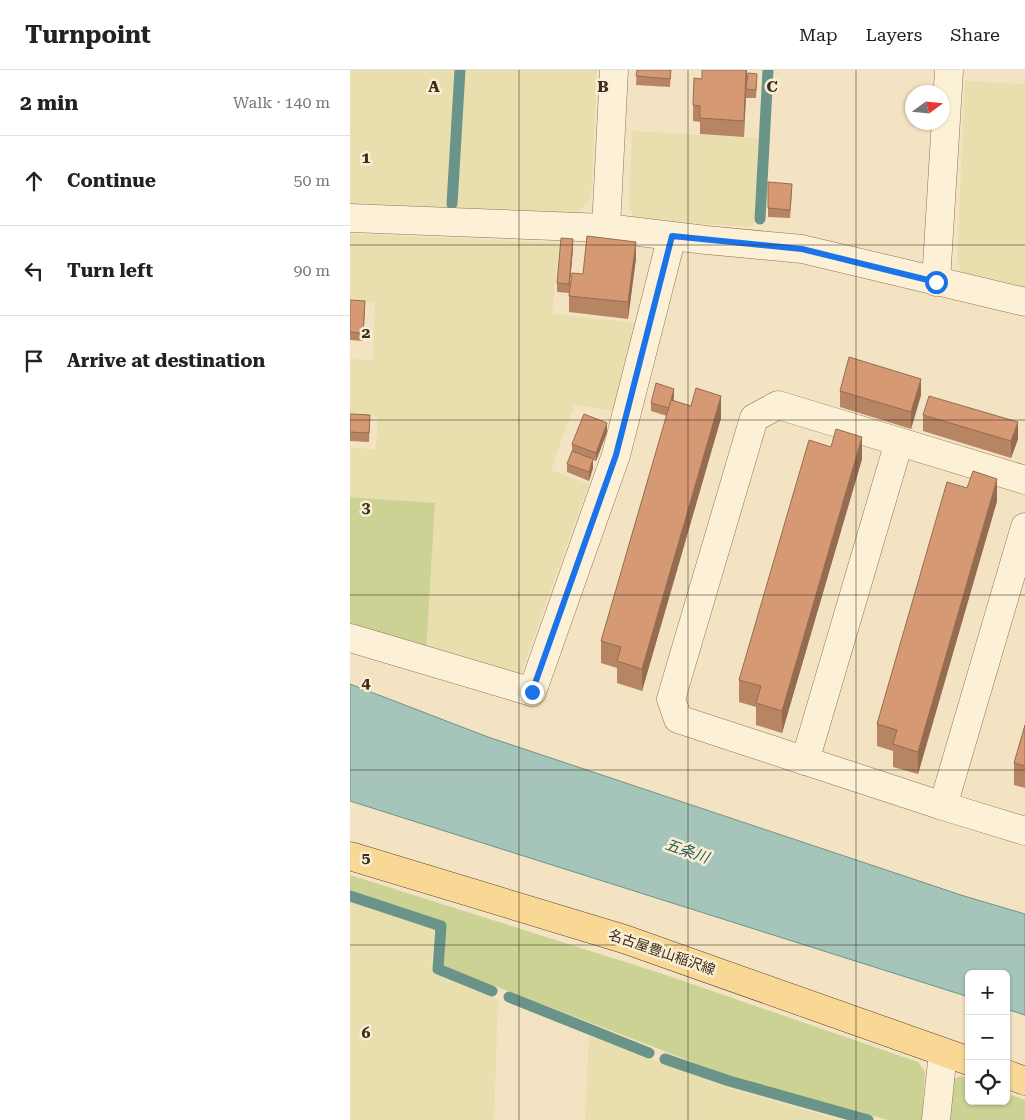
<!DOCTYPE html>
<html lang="en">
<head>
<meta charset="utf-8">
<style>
  body { margin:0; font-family:"Roboto Serif","Noto Sans JP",serif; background:#f6f6f6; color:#222 }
  .controls { position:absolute; right:15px; bottom:15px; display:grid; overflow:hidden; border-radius:8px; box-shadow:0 1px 4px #0004 }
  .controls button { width:45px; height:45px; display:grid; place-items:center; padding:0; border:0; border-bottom:1px solid #e0e0e0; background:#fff; color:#222; font:25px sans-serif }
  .compass { position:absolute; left:555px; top:15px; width:45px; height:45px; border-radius:50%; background:#fff; box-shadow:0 1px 4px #0004; rotate:75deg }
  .stop { position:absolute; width:15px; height:15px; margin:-11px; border:4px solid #1a73e8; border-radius:50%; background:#fff }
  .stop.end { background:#1a73e8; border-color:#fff; box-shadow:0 1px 5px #0008 }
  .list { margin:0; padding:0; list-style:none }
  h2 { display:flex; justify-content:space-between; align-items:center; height:65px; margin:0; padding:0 20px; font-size:21px }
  h2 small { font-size:16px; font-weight:400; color:#767676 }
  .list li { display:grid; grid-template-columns:32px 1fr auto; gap:15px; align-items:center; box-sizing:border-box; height:90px; padding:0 20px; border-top:1px solid #e0e0e0 }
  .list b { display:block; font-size:19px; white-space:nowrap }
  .list em { font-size:16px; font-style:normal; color:#767676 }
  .icon { flex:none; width:28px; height:28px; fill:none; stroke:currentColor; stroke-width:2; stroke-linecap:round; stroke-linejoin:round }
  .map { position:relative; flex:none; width:675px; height:1050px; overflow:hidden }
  header { display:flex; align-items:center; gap:30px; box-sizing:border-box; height:70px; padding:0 25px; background:#fff; border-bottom:1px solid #e0e0e0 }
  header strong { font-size:24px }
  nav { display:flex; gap:28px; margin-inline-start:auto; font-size:18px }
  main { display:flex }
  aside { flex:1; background:#fff }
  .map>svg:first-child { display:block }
</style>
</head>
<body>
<header>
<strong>Turnpoint</strong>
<nav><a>Map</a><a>Layers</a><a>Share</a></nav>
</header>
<main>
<aside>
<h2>2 min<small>Walk · 140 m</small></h2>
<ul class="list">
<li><svg class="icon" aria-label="ahead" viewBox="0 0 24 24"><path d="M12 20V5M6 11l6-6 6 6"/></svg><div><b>Continue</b></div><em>50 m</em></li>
<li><svg class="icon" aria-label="left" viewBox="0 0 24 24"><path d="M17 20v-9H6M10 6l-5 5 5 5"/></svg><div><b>Turn left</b></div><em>90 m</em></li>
<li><svg class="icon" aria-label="arrive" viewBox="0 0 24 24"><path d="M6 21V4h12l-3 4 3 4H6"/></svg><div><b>Arrive at destination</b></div></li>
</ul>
</aside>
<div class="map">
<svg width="675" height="1050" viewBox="0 0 675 1050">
  <rect width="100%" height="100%" fill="#f3e3c2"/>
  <g fill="#e9deae">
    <polygon points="0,0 105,0 98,138 0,133"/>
    <polygon points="115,0 247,0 241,130 226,144 106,138"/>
    <polygon points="615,11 675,14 675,217 612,203 607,190"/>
    <polygon points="282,61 408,68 404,157 286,150 279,137"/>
    <polygon points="0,164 209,173 202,244 287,253 266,341 224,335 201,400 239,414 168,611 76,583 85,433 0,427 0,378 26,379 28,346 0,344 0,289 23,290 25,232 0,230"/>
    <polygon points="0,832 85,858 81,900 148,930 144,1050 0,1050"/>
    <polygon points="239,965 378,1018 490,1050 235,1050"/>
  </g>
  <g fill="#ccd294">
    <polygon points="0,427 85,433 76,583 0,559"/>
    <polygon points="0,805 310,903 568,992 575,1002 572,1050 538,1050 379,1006 93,896 95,853 0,821"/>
    <polygon points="611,1006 619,1009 619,1031 656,1031 656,1023 675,1030 675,1050 593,1050 597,1012"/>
  </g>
  <polygon fill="#a5c5ba" stroke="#6a9489" points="0,614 138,667 614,826 675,844 675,945 656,939 656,904 619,904 619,927 0,731"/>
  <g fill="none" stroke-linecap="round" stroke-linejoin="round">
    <g stroke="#6a9489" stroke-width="11">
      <polyline points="102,134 110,0"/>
      <polyline points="410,149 418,0"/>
      <polyline points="0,826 91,856 88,899 142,921"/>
      <polyline points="159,927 299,983"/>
      <polyline points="315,989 379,1011 518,1050"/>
    </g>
    <defs>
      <g id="minor">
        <polyline points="0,148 256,158 356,170 452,179 675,232"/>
        <polyline points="256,158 264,0"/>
        <polyline points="586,212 599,0"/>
        <polyline points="675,410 428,335 404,348 321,629 328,649 593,736 675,457"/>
        <polyline points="0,568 182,622 266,385 322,166"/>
        <polyline points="455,691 549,372"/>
        <polyline points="593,736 675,761"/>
        <polyline points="586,1050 593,982"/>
      </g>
      <g id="major">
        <polyline points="0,786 274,869 619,991"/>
        <polyline points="656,1004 675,1011"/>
      </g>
    </defs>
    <use href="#minor" stroke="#8f7357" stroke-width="29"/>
    <use href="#major" stroke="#5c412b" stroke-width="29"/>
    <use href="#minor" stroke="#fcf0d6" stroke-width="28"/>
    <use href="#major" stroke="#f9d896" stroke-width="28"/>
  </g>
  <g fill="#b78464">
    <polygon points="287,0 321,0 320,17 286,15"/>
    <polygon points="397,0 394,67 350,64 350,52 343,51 343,35 352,9"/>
    <polygon points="407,12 406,28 396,28 396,19"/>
    <polygon points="418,112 442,122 440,148 418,147"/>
    <polygon points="223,178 219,223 207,222 207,213"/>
    <polygon points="286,188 278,249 219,242 219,226 233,204"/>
    <polygon points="0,230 15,240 13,271 0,270"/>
    <polygon points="490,321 571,325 561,359 490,337"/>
    <polygon points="324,327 323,330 371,348 292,621 267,613 267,598 251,593 251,571 317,346 301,341 301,333"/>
    <polygon points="0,344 20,345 19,372 0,371"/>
    <polygon points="573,345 668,369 661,388 573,361"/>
    <polygon points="257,362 246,391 243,390 243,398 239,411 217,402 217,394 222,381 222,374"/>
    <polygon points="512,389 432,663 406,655 406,637 389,632 389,610"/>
    <polygon points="647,431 568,704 543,697 543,681 527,676 527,654"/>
    <polygon points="675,655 675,718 664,715 664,693"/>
  </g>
  <g fill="#956c51">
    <polygon points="396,0 397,0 397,3 394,67"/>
    <polygon points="223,169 223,178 219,223 219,214"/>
    <polygon points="286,172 286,188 278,249 278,232"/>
    <polygon points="571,309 571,325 561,359 561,342"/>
    <polygon points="324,319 324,327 319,347 319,338"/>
    <polygon points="371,326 371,348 292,621 292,599"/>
    <polygon points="668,352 668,369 661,388 661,371"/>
    <polygon points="257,353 257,362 246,391 246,383"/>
    <polygon points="512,367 512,389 432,663 432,641"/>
    <polygon points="243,389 243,398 239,411 239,402"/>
    <polygon points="647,409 647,431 568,704 568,682"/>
  </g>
  <g fill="#d59a74" stroke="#956c51">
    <polygon points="287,0 321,0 320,9 286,6"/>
    <polygon points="352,0 396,0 394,51 350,48 350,36 343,35 344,8 352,9"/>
    <polygon points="398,3 407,4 406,20 396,19"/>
    <polygon points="418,112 442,114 440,140 418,138"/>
    <polygon points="237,166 286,172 278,232 219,226 222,203 233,204"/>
    <polygon points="211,168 223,169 219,214 207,213"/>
    <polygon points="0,230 15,231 13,263 0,262"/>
    <polygon points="499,287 571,309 561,342 490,321"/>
    <polygon points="306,313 324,319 319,338 301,333"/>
    <polygon points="346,318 371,326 292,599 267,591 271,577 251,571 321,330 341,336"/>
    <polygon points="579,326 668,352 661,371 573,345"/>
    <polygon points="0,344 20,345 19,363 0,362"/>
    <polygon points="234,344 257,353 246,383 222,374"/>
    <polygon points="486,359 512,367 432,641 406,633 411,616 389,610 459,370 481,377"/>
    <polygon points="222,381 243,389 239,402 217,394"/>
    <polygon points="623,401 647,409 568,682 543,674 547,660 527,654 597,412 617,418"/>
    <polygon points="675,655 675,696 664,693"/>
  </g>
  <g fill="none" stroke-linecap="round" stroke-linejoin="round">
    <polyline stroke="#1a73e8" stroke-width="6" points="182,622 266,385 322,166 452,179 586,212"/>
  </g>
  <path fill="none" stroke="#3d2b1d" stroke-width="1" stroke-opacity="0.55" d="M169,0v1050M338,0v1050M506,0v1050M0,175h675M0,350h675M0,525h675M0,700h675M0,875h675"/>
  <g text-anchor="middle" stroke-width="5" stroke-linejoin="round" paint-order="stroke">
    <g font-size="14" fill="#3d2b1d" stroke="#f9edd2">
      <text transform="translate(312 882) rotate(19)" y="5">名古屋豊山稲沢線</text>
    </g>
    <g font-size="15" font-style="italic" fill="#2a5e5a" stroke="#f9edd2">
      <text transform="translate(337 781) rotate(19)" y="5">五条川</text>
    </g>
  </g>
  <g font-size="16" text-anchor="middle" font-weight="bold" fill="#3d2b1d" stroke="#f9edd2" stroke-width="5" stroke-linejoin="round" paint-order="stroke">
    <text x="84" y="22">A</text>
    <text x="253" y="22">B</text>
    <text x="422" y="22">C</text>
    <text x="16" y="93">1</text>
    <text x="16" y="268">2</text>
    <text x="16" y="443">3</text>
    <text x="16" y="618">4</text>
    <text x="16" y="793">5</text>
    <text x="16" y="968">6</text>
  </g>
</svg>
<div class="controls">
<button>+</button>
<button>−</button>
<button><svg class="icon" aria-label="locate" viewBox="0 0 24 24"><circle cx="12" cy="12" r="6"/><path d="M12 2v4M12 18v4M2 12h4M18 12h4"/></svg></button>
</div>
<svg class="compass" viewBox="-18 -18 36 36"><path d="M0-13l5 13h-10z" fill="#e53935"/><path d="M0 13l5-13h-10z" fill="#767676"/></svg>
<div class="stop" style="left:586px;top:212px"></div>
<div class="stop end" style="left:182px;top:622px"></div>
</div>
</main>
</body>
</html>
